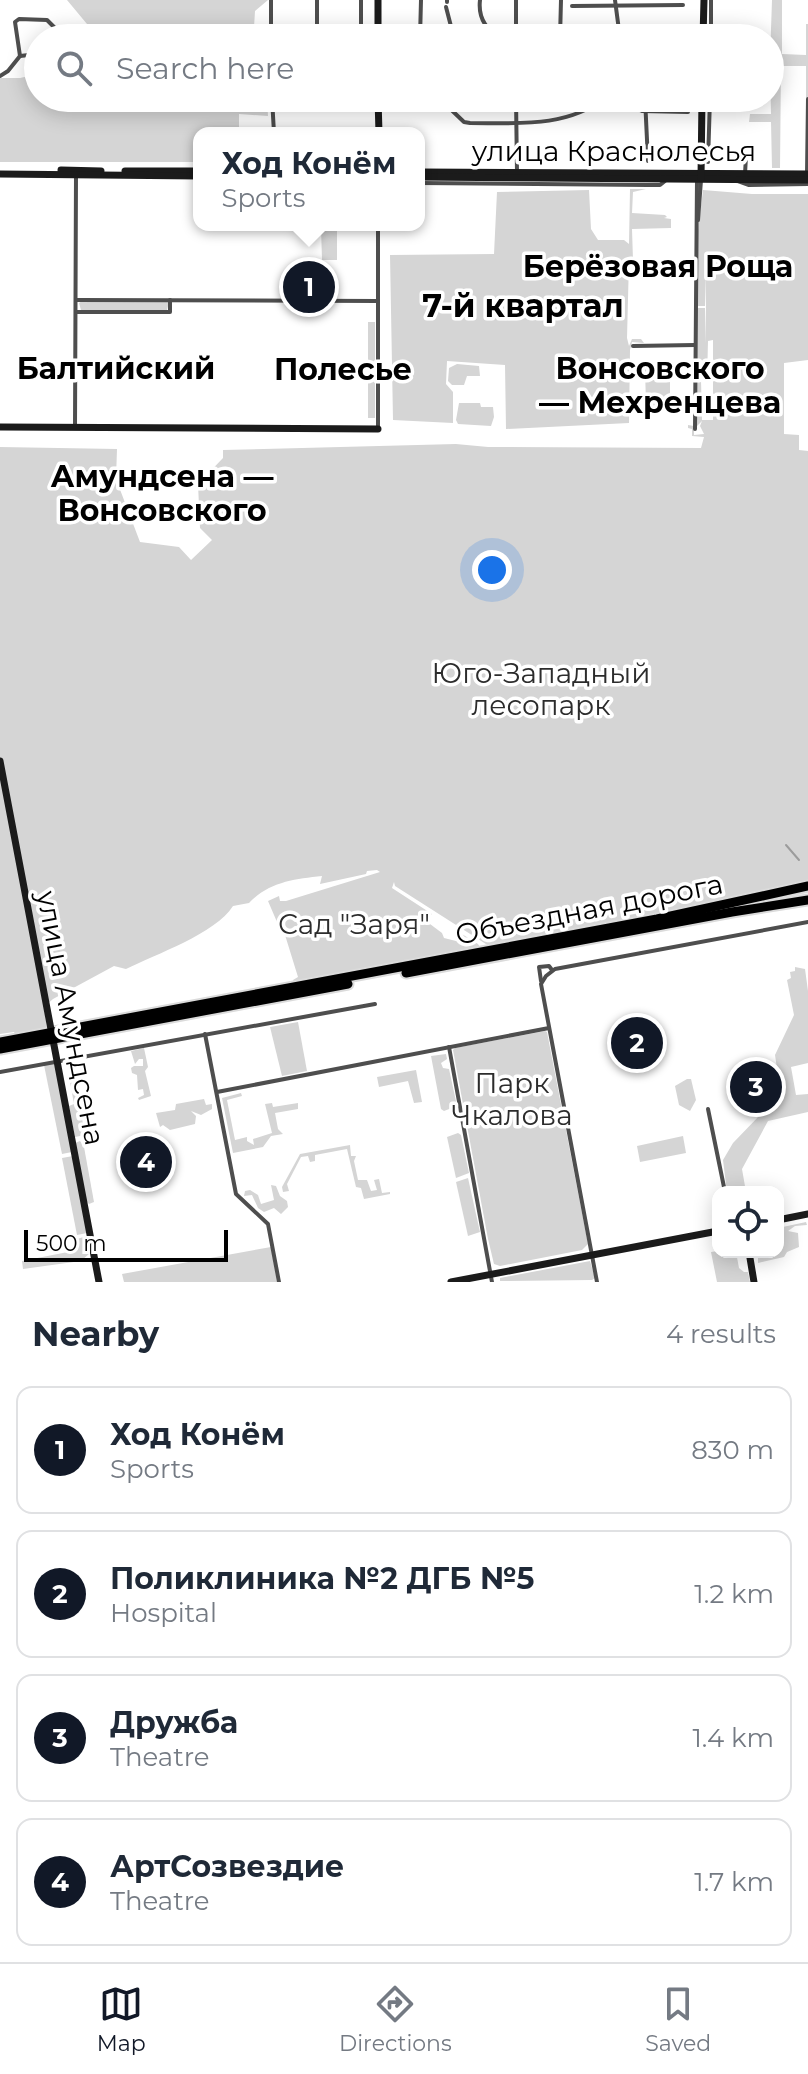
<!DOCTYPE html>
<html lang="en">
<head>
<meta charset="utf-8">
<style>
  body { margin:0; font-family:Montserrat,sans-serif; background:#f6f6f7; color:#1f2937 }
  .controls { position:absolute; right:24px; bottom:24px; display:grid; overflow:hidden; border-radius:16px; box-shadow:0 4px 20px #0003 }
  .controls button { width:72px; height:72px; display:grid; place-items:center; padding:0; border:0; border-bottom:2px solid #e0e1e3; background:#fff; color:#1f2937; font:40px sans-serif }
  .scale { position:absolute; left:24px; bottom:20px; width:204px; box-sizing:border-box; padding-left:8px; border:4px solid #000; border-top:0; font-size:22px; line-height:28px; white-space:nowrap; color:#000; -webkit-text-stroke:6px #fff; paint-order:stroke }
  .you { position:absolute; left:492px; top:570px; width:28px; height:28px; margin:-20px; border:6px solid #fff; border-radius:50%; background:#1a73e8; box-shadow:0 0 0 12px #1a73e833 }
  .badge { display:grid; place-items:center; width:52px; height:52px; border-radius:50%; background:#111827; color:#fff; font-size:26px; font-weight:700 }
  .pin { position:absolute; translate:-50% -50%; border:4px solid #fff; box-shadow:0 2px 8px #0006 }
  .popup { position:absolute; left:193px; top:127px; width:232px; height:104px; box-sizing:border-box; display:grid; place-content:center; border-radius:16px; background:#fff; filter:drop-shadow(0 2px 6px #0005); font-size:26px; white-space:nowrap; color:#747a83 }
  .popup b { font-size:30px; color:#1f2937 }
  .popup::after { content:''; position:absolute; left:50%; top:100%; margin-left:-16px; border:16px solid transparent; border-top-color:#fff }
  .list { margin:0; padding:0; list-style:none }
  h2 { display:flex; justify-content:space-between; align-items:center; height:104px; margin:0; padding:0 32px; font-size:34px }
  h2 small { font-size:26px; font-weight:400; color:#747a83 }
  .list li { display:grid; grid-template-columns:52px 1fr auto; gap:24px; align-items:center; box-sizing:border-box; height:128px; margin:0 16px 16px; padding:0 16px; border:2px solid #e0e1e3; border-radius:16px }
  .list b { display:block; font-size:30px; white-space:nowrap }
  .list p { margin:0; font-size:26px; white-space:nowrap; color:#747a83 }
  .list em { font-size:26px; font-style:normal; color:#747a83 }
  .icon { flex:none; width:44px; height:44px; fill:none; stroke:currentColor; stroke-width:2; stroke-linecap:round; stroke-linejoin:round }
  .map { position:relative; flex:none; width:808px; height:1282px; overflow:hidden }
  .search { position:absolute; background:#fff; box-shadow:0 4px 20px #0003; left:24px; right:24px; top:24px; height:88px; display:flex; align-items:center; gap:20px; box-sizing:border-box; padding:0 28px; border-radius:44px; color:#747a83; font-size:30px }
  .sheet { height:680px; background:#fff }
  nav { display:flex; justify-content:space-around; align-items:center; box-sizing:border-box; height:112px; border-top:2px solid #e0e1e3; background:#fff; font-size:22px; color:#747a83 }
  nav a { display:grid; justify-items:center; gap:4px }
  nav .on { color:#111827 }
  .map>svg:first-child { display:block }
</style>
</head>
<body>
<div class="map">
<svg width="808" height="1282" viewBox="0 0 808 1282">
  <rect width="100%" height="100%" fill="#fff"/>
  <g fill="#d5d5d5" fill-rule="evenodd">
    <polygon points="67,0 268,0 255,11 254,27 245,38 120,38 92,30"/>
    <polygon points="772,0 782,0 782,54 806,55 806,24 808,24 808,98 806,98 806,66 781,66 780,168 772,168 771,122 749,122 750,114 771,114 770,67 771,64 777,66 777,61 770,59"/>
    <polygon points="38,74 38,98 267,98 268,116 239,114 239,133 199,133 199,162 0,162 0,78 20,78"/>
    <polygon points="630,189 646,189 633,192 632,213 665,215 667,217 664,218 671,219 671,228 632,229 633,260 629,260 627,338 629,346 632,339 641,339 644,343 632,342 630,350 629,423 506,429 505,365 447,361 446,384 453,392 453,423 393,420 390,255 494,254 497,192 589,190 591,229 598,240 624,240 629,244"/>
    <path d="M703,190l49,4h56v166l-24,3v71l15,1v15l9,1v429l-90,23 -229,43 -94,-60 -1,-4 -2,6 40,26 -6,7 16,12 2,5 12,3 1,-10 21,13 3,5 -187,34 -1,-3 5,-3 -17,-55h-4l-9,-21 11,-5 1,5h6l94,-29 -3,-2 -10,1 -1,3 -46,10 2,-8c-28,3 -53,6 -73,27l-16,3c-18,28 -77,48 -107,63l-12,-3 -61,33 -9,8 3,22 -30,8 -3,-5 -14,2v-587l117,2 -1,30 24,63 39,5 12,13 21,-20 -12,-12 -2,-44 25,-26v-8l233,-6 32,3 213,1 3,-11 -12,-1v-7l-4,-1v-3l6,1v9l10,-1 -4,-8 2,-5 -5,5v-118h8l1,36v-70l-1,32h-8l1,-75zM713,340v80h-11l-1,-40h6l1,-39z"/>
    <polygon points="337,226 337,260 322,260 321,227"/>
    <polygon points="82,301 169,302 167,310 81,310 79,303"/>
    <polygon points="368,322 375,322 375,366 373,367 375,369 375,418 368,418 368,368 372,367 368,366"/>
    <polygon points="457,364 479,366 480,376 467,376 464,385 452,385 448,381 449,368"/>
    <polygon points="661,365 670,367 670,406 646,406 645,368 653,366 653,380 660,380"/>
    <polygon points="459,403 480,403 481,407 493,407 494,417 491,426 458,424 456,420"/>
    <polygon points="795,967 805,969 808,991 808,1063 791,1067 796,1095 808,1094 808,1112 768,1121 742,1169 746,1192 727,1192 723,1160 733,1143 760,1115 757,1098 775,1096 780,1088 775,1055 794,1015 787,980 791,978 790,972 795,971"/>
    <polygon points="298,1022 307,1071 282,1076 270,1027"/>
    <polygon points="545,1031 547,1032 588,1244 582,1250 500,1266 494,1264 488,1239 453,1050 455,1048"/>
    <polygon points="144,1048 148,1067 145,1071 151,1096 139,1100 138,1098 144,1095 143,1089 138,1090 137,1075 132,1073 131,1068 134,1066 143,1066 143,1059 139,1059 135,1064 131,1051"/>
    <polygon points="446,1054 447,1059 441,1063 443,1068 449,1069 457,1106 444,1111 441,1109 431,1056"/>
    <polygon points="55,1063 72,1152 62,1154 44,1065"/>
    <polygon points="416,1070 422,1102 414,1103 408,1081 379,1087 377,1077"/>
    <polygon points="74,1075 85,1135 75,1137 69,1106 74,1104 69,1076"/>
    <polygon points="687,1079 691,1079 696,1100 690,1111 679,1105 675,1086"/>
    <polygon points="241,1093 242,1096 227,1100 235,1140 247,1137 247,1141 254,1145 253,1139 272,1133 265,1104 272,1103 273,1107 298,1103 298,1109 275,1113 278,1129 283,1134 271,1136 263,1147 233,1153 222,1098"/>
    <polygon points="204,1099 206,1105 212,1104 212,1109 201,1115 191,1111 196,1116 195,1124 170,1130 163,1125 160,1127 156,1113 175,1110 176,1104"/>
    <polygon points="458,1133 461,1135 469,1173 456,1178 447,1137"/>
    <polygon points="683,1136 686,1153 640,1162 637,1146"/>
    <polygon points="80,1141 84,1147 94,1202 89,1204 86,1201 75,1143"/>
    <polygon points="350,1145 351,1156 356,1156 354,1161 358,1180 367,1180 371,1191 377,1190 374,1180 379,1179 382,1193 390,1192 390,1194 364,1199 361,1188 356,1187 347,1149 315,1155 315,1161 310,1162 308,1156 301,1157 287,1184 289,1191 283,1192 282,1187 300,1154"/>
    <polygon points="73,1156 87,1233 77,1235 62,1158"/>
    <polygon points="468,1178 480,1232 468,1236 456,1182"/>
    <polygon points="271,1185 276,1186 280,1196 287,1201 288,1207 281,1214 274,1208 264,1212 258,1208 252,1195 244,1196 245,1191 250,1190 258,1195 261,1204 274,1200"/>
    <polygon points="806,1222 807,1225 795,1226 788,1231 798,1233 799,1247 787,1252 784,1257 758,1263 758,1252 778,1252 778,1228"/>
    <polygon points="87,1236 90,1253 81,1261 23,1269 22,1261 78,1250 77,1239"/>
    <polygon points="271,1247 277,1282 124,1282 122,1274"/>
    <polygon points="718,1251 736,1252 739,1268 744,1272 748,1272 750,1282 717,1282 711,1252"/>
    <polygon points="590,1261 595,1278 592,1280 500,1281 500,1278"/>
  </g>
  <g fill="none" stroke-linecap="round" stroke-linejoin="round">
    <polyline stroke="#9c9c9c" stroke-width="2" points="786,845 799,860"/>
    <defs>
      <g id="primary">
        <polyline points="406,973 732,912 808,900"/>
        <polyline points="0,1042 657,919 808,886"/>
        <polyline points="0,1049 348,984"/>
      </g>
    </defs>
    <use href="#primary" stroke="#dbdbdb" stroke-width="13"/>
    <g stroke="#4e4e4e" stroke-width="4">
      <polyline points="271,0 271,38"/>
      <polyline points="317,0 317,38"/>
      <polyline points="361,0 361,38"/>
      <polyline points="447,0 447,2"/>
      <path d="M480,0c-2,17 6,30 21,38"/>
      <polyline points="516,0 516,38"/>
      <polyline points="615,0 620,38"/>
      <polyline points="572,6 683,5"/>
      <polyline points="446,7 454,38"/>
      <polyline points="420,38 421,0"/>
      <polyline points="560,38 561,0"/>
      <polyline points="711,38 711,0"/>
      <polyline points="20,56 15,22 19,19 47,20 65,38"/>
      <polyline points="0,76 8,71 20,56 38,54"/>
      <polyline points="272,98 274,133"/>
      <path d="M439,98l25,24 6,1c47,0 96,5 135,-25"/>
      <polyline points="516,98 517,173"/>
      <polyline points="613,98 642,111 688,112"/>
      <polyline points="645,98 648,161"/>
      <polyline points="272,102 362,101 362,98"/>
      <polyline points="708,162 710,98"/>
      <polyline points="745,174 746,156"/>
      <polyline points="807,174 808,99"/>
      <polyline points="738,181 749,185 808,184"/>
      <polyline points="419,183 648,185 660,185 665,181"/>
      <polyline points="698,220 701,180"/>
      <polyline points="378,225 378,429"/>
      <polyline points="637,264 695,264"/>
      <polyline points="77,300 378,301"/>
      <polyline points="76,312 170,312 170,300"/>
      <polyline points="633,346 695,345"/>
      <polyline points="75,427 76,175"/>
      <polyline points="695,429 697,180"/>
      <polyline points="541,981 539,967 549,966 552,970"/>
      <polyline points="205,1034 236,1194 268,1224 279,1282"/>
      <polyline points="449,1047 492,1282"/>
      <polyline points="0,1072 375,1004"/>
      <polyline points="217,1092 549,1028"/>
      <polyline points="708,1109 725,1192"/>
      <polyline points="597,1282 541,984 546,976 555,969 808,922"/>
    </g>
    <g stroke="#1b1b1b" stroke-width="7">
      <polyline points="378,0 378,38"/>
      <polyline points="703,38 704,0"/>
      <polyline points="378,98 379,133"/>
      <polyline points="61,170 101,171"/>
      <polyline points="125,171 199,171"/>
      <polyline points="419,172 808,174"/>
      <polyline points="0,174 199,176"/>
      <polyline points="419,177 808,180"/>
      <polyline points="701,178 702,98"/>
      <polyline points="0,427 378,429"/>
      <polyline points="0,761 99,1282"/>
      <polyline points="778,1220 808,1214"/>
      <polyline points="749,1252 754,1282"/>
      <polyline points="451,1282 718,1231"/>
    </g>
    <use href="#primary" stroke="#000" stroke-width="9"/>
  </g>
  <g text-anchor="middle" stroke-width="7" stroke-linejoin="round" paint-order="stroke">
    <g font-size="28" fill="#000" stroke="#fff">
      <text x="614" y="161">улица Краснолесья</text>
      <text transform="translate(589 909) rotate(-11)" y="10">Объездная дорога</text>
      <text transform="translate(71 1018) rotate(79)" y="10">улица Амундсена</text>
    </g>
    <g font-size="28" fill="#2c2c2c" stroke="#fff">
      <text x="541" y="683">Юго-Западный<tspan x="541" dy="32">лесопарк</tspan></text>
      <text x="354" y="934">Сад "Заря"</text>
      <text x="512" y="1093">Парк<tspan x="512" dy="32">Чкалова</tspan></text>
    </g>
    <g font-size="30" font-weight="bold" fill="#000" stroke="#fff">
      <text x="658" y="277">Берёзовая Роща</text>
      <text x="116" y="379">Балтийский</text>
      <text x="660" y="379">Вонсовского<tspan x="660" dy="34">— Мехренцева</tspan></text>
      <text x="343" y="380">Полесье</text>
      <text x="162" y="487">Амундсена —<tspan x="162" dy="34">Вонсовского</tspan></text>
    </g>
    <g font-size="32" font-weight="bold" fill="#000" stroke="#fff">
      <text x="523" y="317">7-й квартал</text>
    </g>
  </g>
</svg>
<div class="controls">
<button><svg class="icon" aria-label="locate" viewBox="0 0 24 24"><circle cx="12" cy="12" r="6"/><path d="M12 2v4M12 18v4M2 12h4M18 12h4"/></svg></button>
</div>
<div class="scale">500 m</div>
<div class="you"></div>
<div class="pin badge" style="left:309px;top:287px">1</div>
<div class="popup"><b>Ход Конём</b>Sports</div>
<div class="pin badge" style="left:637px;top:1043px">2</div>
<div class="pin badge" style="left:756px;top:1087px">3</div>
<div class="pin badge" style="left:146px;top:1162px">4</div>
<div class="search"><svg class="icon" aria-label="search" viewBox="0 0 24 24"><circle cx="10" cy="10" r="6"/><path d="M15 15l6 6"/></svg>Search here</div>
</div>
<section class="sheet">
<h2>Nearby<small>4 results</small></h2>
<ul class="list">
<li><span class="badge">1</span><div><b>Ход Конём</b><p>Sports</p></div><em>830 m</em></li>
<li><span class="badge">2</span><div><b>Поликлиника №2 ДГБ №5</b><p>Hospital</p></div><em>1.2 km</em></li>
<li><span class="badge">3</span><div><b>Дружба</b><p>Theatre</p></div><em>1.4 km</em></li>
<li><span class="badge">4</span><div><b>АртСозвездие</b><p>Theatre</p></div><em>1.7 km</em></li>
</ul>
</section>
<nav>
<a class="on"><svg class="icon" aria-label="map" viewBox="0 0 24 24"><path d="M3 6l6-2 6 2 6-2v14l-6 2-6-2-6 2zM9 4v14M15 6v14"/></svg>Map</a>
<a><svg class="icon" aria-label="directions" viewBox="0 0 24 24"><path d="M12 3l9 9-9 9-9-9zM9 14v-3h6M13 9l2 2-2 2"/></svg>Directions</a>
<a><svg class="icon" aria-label="saved" viewBox="0 0 24 24"><path d="M7 4h10v16l-5-4-5 4z"/></svg>Saved</a>
</nav>
</body>
</html>
